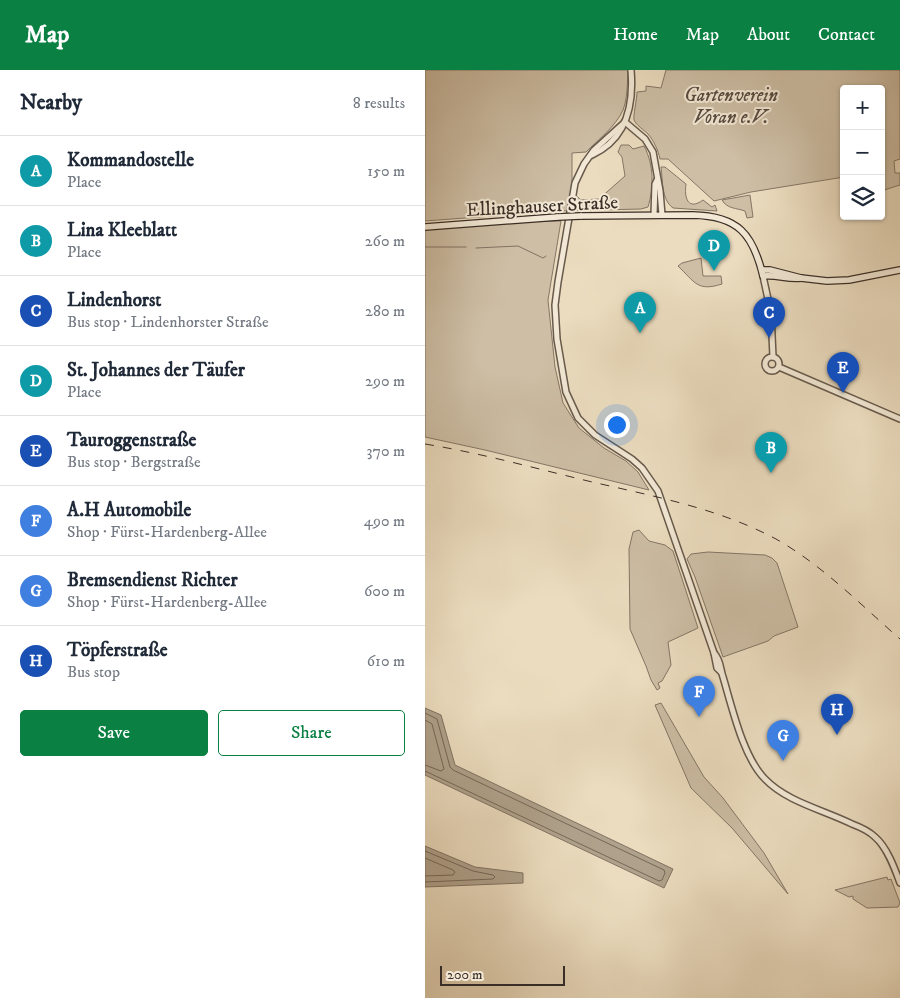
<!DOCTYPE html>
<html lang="en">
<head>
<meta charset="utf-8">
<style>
  body { margin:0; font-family:"IM FELL DW Pica",serif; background:#f6f6f7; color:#1f2937 }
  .controls { position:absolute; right:15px; top:15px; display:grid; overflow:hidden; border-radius:5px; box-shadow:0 1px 4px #0004 }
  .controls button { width:45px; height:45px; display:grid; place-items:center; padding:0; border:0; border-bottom:1px solid #e0e1e3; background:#fff; color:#1f2937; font:25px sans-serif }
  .scale { position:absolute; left:15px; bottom:12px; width:125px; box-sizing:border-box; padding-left:5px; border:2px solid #3b2e26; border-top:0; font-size:14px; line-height:18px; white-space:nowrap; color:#3b2e26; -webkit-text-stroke:4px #f2e8d5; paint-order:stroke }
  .you { position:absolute; left:191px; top:354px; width:18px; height:18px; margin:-12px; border:4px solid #fff; border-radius:50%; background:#1a73e8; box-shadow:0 0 0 8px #1a73e833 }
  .badge { display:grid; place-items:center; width:32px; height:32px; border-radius:50%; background:#0b8043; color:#fff; font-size:16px; font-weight:700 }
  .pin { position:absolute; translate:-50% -41px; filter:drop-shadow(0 1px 2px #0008) }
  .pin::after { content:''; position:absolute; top:26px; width:18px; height:15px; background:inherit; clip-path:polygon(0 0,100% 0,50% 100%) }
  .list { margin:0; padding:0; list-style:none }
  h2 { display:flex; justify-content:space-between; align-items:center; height:65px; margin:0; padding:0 20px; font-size:21px }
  h2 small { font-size:16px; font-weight:400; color:#747a83 }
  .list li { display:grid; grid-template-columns:32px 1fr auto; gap:15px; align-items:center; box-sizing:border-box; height:70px; padding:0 20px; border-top:1px solid #e0e1e3 }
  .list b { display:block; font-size:19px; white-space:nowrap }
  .list p { margin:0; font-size:16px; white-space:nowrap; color:#747a83 }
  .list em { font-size:16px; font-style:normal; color:#747a83 }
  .actions { display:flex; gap:10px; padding:15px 20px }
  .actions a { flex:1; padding:11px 0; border:1px solid #0b8043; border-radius:5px; text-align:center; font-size:18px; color:#0b8043 }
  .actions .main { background:#0b8043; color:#fff }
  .icon { flex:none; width:28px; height:28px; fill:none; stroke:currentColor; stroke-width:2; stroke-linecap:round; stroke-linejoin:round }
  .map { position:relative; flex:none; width:475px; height:928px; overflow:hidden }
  header { display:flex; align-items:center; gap:30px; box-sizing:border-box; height:70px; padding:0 25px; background:#0b8043; color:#fff }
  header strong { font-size:24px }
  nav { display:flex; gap:28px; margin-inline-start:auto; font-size:18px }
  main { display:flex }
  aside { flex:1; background:#fff }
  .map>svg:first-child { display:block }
</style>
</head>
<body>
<header>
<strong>Map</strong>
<nav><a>Home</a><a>Map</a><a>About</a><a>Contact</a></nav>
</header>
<main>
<aside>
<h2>Nearby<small>8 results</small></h2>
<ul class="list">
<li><span class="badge" style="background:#0f9aa8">A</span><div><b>Kommandostelle</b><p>Place</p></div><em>150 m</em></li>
<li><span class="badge" style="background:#0f9aa8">B</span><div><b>Lina Kleeblatt</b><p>Place</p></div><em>260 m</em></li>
<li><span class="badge" style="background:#1a4fb4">C</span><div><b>Lindenhorst</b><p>Bus stop · Lindenhorster Straße</p></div><em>280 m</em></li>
<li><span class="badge" style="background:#0f9aa8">D</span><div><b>St. Johannes der Täufer</b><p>Place</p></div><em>290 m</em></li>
<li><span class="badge" style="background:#1a4fb4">E</span><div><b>Tauroggenstraße</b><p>Bus stop · Bergstraße</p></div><em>370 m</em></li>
<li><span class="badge" style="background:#3f7fe0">F</span><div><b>A.H Automobile</b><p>Shop · Fürst-Hardenberg-Allee</p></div><em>490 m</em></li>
<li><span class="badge" style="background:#3f7fe0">G</span><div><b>Bremsendienst Richter</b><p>Shop · Fürst-Hardenberg-Allee</p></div><em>600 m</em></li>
<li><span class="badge" style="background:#1a4fb4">H</span><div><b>Töpferstraße</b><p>Bus stop</p></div><em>610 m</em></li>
</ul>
<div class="actions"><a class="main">Save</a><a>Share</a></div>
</aside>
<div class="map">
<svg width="475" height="928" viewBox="0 0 475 928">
  <rect width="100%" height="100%" fill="#ebdcbf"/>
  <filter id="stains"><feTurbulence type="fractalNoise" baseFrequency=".004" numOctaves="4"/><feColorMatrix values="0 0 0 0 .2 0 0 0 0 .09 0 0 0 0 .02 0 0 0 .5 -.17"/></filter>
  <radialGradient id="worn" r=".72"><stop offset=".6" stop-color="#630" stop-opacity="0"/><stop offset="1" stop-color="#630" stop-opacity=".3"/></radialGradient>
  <g fill="#cdbea5" stroke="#847666">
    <path d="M0,0h203c-1,13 0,27 -5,40 -7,16 -25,30 -37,42l-14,1v39l9,8 18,-1 26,-23 -3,-19 -4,-5 3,-7h8l4,4 11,-3c10,19 10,41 4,61l-7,2 -82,2 -134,10z"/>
    <path d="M241,0h234v89l-6,2 1,12h5v12l-19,6v-102h-37v88l-93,15 -37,9 -46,-42h-8c-2,-9 -6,-18 -12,-25 -4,-4 -12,-9 -14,-14 -1,-4 3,-21 3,-28l9,-1v-5l15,2z"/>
    <path d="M236,97h4l21,17c-2,14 2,27 17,16l9,7 3,-2 2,6 -44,-3c-12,-9 -10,-27 -12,-41z"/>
    <path d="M325,125l3,22 -6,1 -2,-7c-8,-3 -18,-2 -23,-11z"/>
    <polygon points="133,151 136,151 123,230 130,297 138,333 154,358 179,378 201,391 213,402 224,420 60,380 0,367 0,160 90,152"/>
    <path d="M276,188l2,18h18l1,8c-25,8 -27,-2 -44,-18l4,-3z"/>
    <polygon points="214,460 224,471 240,475 248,481 273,558 243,572 246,595 237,611 233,613 235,618 232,620 226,610 221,596 205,559 204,479 208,462"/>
    <polygon points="283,482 340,485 347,488 352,493 373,557 349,566 343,571 298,587 270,507 262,489 266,484"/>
    <polygon points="236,633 279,707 298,728 339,783 363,824 307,758 266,718 230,635"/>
    <polygon points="462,807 463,810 466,809 475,833 473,837 442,838 428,829 428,826 424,827 410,820"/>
  </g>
  <g fill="#afa18b" stroke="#817363">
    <polygon points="0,638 16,645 30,695 248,799 239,818 0,705"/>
    <polygon points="0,776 50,797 98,803 98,813 0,817"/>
  </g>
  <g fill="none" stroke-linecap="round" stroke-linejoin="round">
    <g stroke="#756858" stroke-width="1">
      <polyline points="0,643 12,649 25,697 28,700 239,800 240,803 237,810 234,811 0,701"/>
      <polyline points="0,650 7,654 19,699 16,701 0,695"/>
      <polyline points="0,781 48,801 68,805 70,807 68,809 0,812"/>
      <polyline points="0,788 28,800 30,802 28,805 0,806"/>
    </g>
    <g stroke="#817363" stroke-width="1">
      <polyline points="0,177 41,177"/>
      <polyline points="51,178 93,176 118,188 121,186"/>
    </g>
    <defs>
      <g id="tertiary">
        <path d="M200,52l-31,28 -10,14 -9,19 -17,99 -3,23 2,34 9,53 12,26 17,17 37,24 10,9 16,23 56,162c7,7 6,16 9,24 9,30 20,80 42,102 22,23 59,31 87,45 8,3 17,7 23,13 12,10 20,32 25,46"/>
        <polyline points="200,52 220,69 228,82 235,121 237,145"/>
        <path d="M167,85c35,-16 42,-50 39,-85"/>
        <polyline points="229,145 230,114 232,110"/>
        <polyline points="338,206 346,243 348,287"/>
        <circle cx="347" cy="294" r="7"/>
        <polyline points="354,297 475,349"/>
        <polyline points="289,583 292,598 296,602"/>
      </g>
      <g id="secondary">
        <path d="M155,146l113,-1c45,1 60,19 70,61 13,-2 25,4 38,2"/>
        <polyline points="0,157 133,147"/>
        <polyline points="337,200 345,200 376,208 402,211 424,210 475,200"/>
      </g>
    </defs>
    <use href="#tertiary" stroke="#675a4c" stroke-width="8"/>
    <use href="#secondary" stroke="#3b2e26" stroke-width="8"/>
    <use href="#tertiary" stroke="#f2e8d5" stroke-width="5"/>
    <use href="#secondary" stroke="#f2e8d5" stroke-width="5.5"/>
    <path stroke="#3b2e26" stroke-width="1" stroke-dasharray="9 9" stroke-linecap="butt" d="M0,374c55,9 109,24 163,37 64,15 130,27 188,58 46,26 84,65 124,100"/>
    <defs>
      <polyline id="secondary-bridge" points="133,147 155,146"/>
    </defs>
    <use href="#secondary-bridge" stroke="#3b2e26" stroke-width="8" stroke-linecap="butt"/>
    <use href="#secondary-bridge" stroke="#f2e8d5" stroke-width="5.5"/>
  </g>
  <g text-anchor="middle" stroke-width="4" stroke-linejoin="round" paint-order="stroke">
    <g font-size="19" font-style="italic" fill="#584b3f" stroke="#f2e8d5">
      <text x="306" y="31">Gartenverein<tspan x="306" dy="22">Voran e.V.</tspan></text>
    </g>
    <g font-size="19" fill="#3b2e26" stroke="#f2e8d5">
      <text transform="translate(117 135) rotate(-3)" y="7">Ellinghauser Straße</text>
    </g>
  </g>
  <rect width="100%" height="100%" filter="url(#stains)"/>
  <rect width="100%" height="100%" fill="url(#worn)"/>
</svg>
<div class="controls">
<button>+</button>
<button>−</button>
<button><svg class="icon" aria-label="layers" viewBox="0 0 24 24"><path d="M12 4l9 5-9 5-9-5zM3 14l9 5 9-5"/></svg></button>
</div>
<div class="scale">200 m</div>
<div class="you"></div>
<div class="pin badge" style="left:215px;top:263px;background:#0f9aa8">A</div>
<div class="pin badge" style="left:346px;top:403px;background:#0f9aa8">B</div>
<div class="pin badge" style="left:344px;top:268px;background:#1a4fb4">C</div>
<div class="pin badge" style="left:289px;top:201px;background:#0f9aa8">D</div>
<div class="pin badge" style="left:418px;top:323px;background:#1a4fb4">E</div>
<div class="pin badge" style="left:274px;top:647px;background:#3f7fe0">F</div>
<div class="pin badge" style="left:358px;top:691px;background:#3f7fe0">G</div>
<div class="pin badge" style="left:412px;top:665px;background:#1a4fb4">H</div>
</div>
</main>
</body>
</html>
